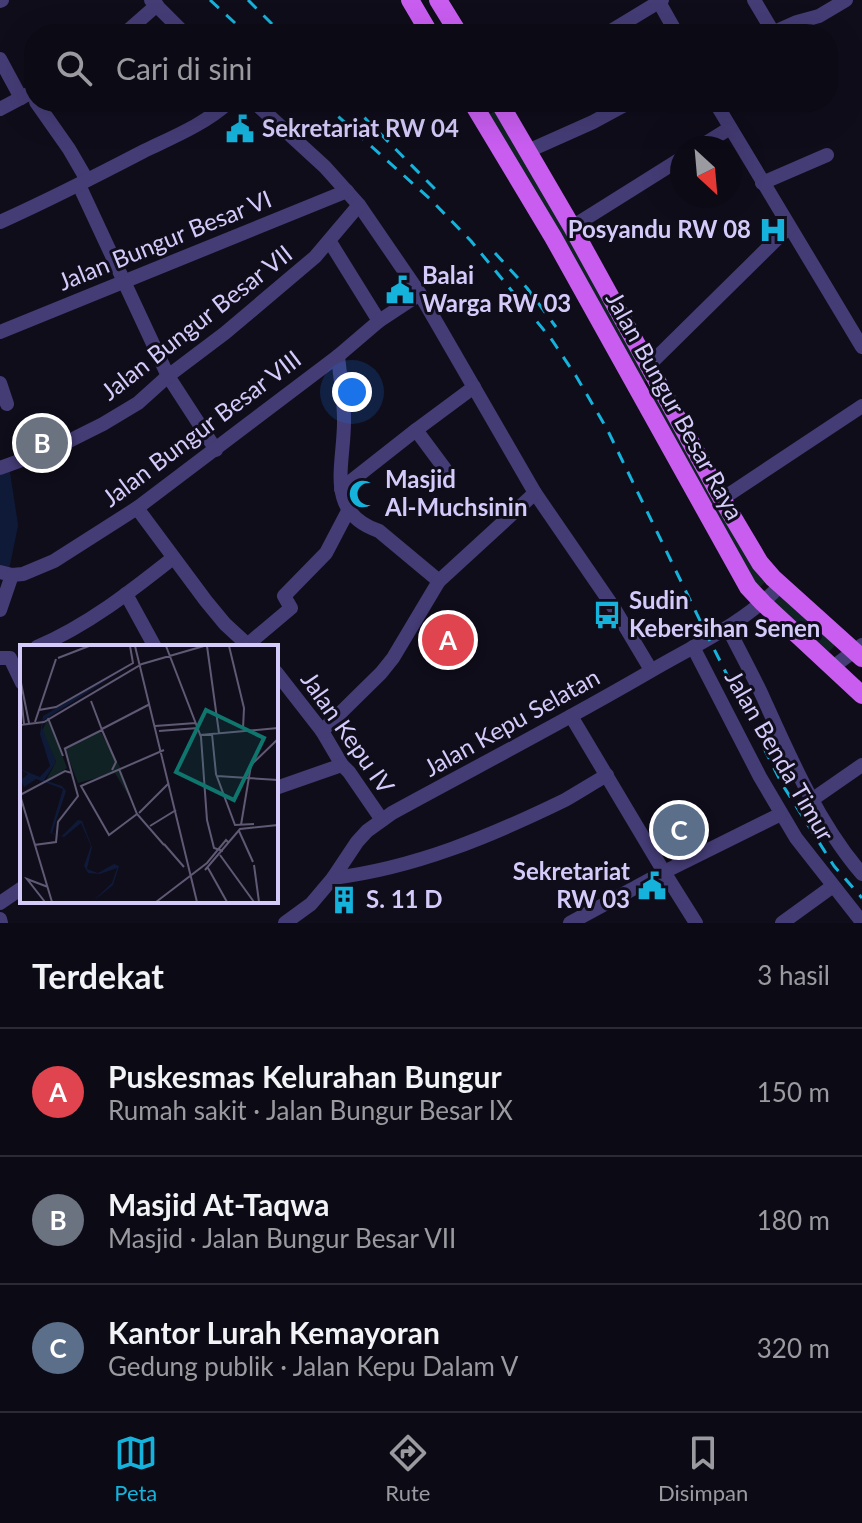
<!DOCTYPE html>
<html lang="id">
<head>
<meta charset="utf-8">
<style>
  body { margin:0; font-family:Lato,sans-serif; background:#15131d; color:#f1f3f6 }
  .compass { position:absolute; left:670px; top:136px; width:72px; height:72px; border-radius:50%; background:#0c0a14; box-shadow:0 8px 32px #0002; rotate:154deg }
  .you { position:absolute; left:352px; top:392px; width:28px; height:28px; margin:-20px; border:6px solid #fff; border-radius:50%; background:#1a73e8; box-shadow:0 0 0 12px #1a73e833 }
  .badge { display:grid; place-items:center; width:52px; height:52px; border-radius:50%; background:#15b3dc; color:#fff; font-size:26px; font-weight:700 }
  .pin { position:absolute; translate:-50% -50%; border:4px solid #fff; box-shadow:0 2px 8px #0006 }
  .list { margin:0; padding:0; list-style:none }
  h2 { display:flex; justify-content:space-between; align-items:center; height:104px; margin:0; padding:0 32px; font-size:34px }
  h2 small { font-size:26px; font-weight:400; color:#9a9aa0 }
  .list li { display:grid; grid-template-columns:52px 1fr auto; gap:24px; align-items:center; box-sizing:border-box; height:128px; padding:0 32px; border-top:2px solid #2c2b34 }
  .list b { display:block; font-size:30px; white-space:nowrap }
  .list p { margin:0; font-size:26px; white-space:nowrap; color:#9a9aa0 }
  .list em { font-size:26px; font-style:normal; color:#9a9aa0 }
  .icon { flex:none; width:44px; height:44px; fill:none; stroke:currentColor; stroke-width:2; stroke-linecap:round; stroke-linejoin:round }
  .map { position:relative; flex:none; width:862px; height:923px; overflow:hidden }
  .search { position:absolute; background:#0c0a14; box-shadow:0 8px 32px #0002; left:24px; right:24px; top:24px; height:88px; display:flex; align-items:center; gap:20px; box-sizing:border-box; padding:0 28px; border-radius:32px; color:#9a9aa0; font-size:30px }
  .sheet { height:488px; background:#0c0a14 }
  nav { display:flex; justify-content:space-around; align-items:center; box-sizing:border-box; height:112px; border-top:2px solid #2c2b34; background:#0c0a14; font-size:22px; color:#9a9aa0 }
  nav a { display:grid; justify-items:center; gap:4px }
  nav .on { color:#15b3dc }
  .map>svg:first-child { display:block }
</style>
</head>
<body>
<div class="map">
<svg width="862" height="923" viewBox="0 0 862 923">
  <rect width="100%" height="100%" fill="#100d1b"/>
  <g fill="#102224">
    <polygon points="498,109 651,378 642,383 490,114"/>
    <polygon points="654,384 766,581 760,587 754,582 646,389"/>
    <polygon points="781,593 837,643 829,652 774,601"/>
  </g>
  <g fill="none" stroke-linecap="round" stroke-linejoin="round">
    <polyline stroke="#0e1a38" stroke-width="20" points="0,473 8,525 0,564"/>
    <g stroke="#443c75" stroke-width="14">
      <polyline points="151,0 185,34"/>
      <polyline points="754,0 773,32"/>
      <polyline points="0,1 2,0"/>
      <polyline points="659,2 677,34"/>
      <polyline points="124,34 157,5"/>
      <polyline points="606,34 662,0"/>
      <polyline points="770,34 797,22 819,16 846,0"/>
      <polyline points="0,59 21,98"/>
      <polyline points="36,102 69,149 87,180"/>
      <polyline points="254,102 325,167 359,205 420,294 535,493 614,608 651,670"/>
      <polyline points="715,102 862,347"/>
      <polyline points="0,109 34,91"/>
      <polyline points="698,148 730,128"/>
      <polyline points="528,151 593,122 630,102"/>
      <polyline points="762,183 827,155"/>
      <polyline points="79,185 168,376 216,450"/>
      <path d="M0,222c49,-22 96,-46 144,-71 29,-14 61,-27 85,-49"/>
      <polyline points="572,227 682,158"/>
      <polyline points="330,242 379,321"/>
      <polyline points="0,332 347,191"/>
      <path d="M338,356c2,21 6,42 6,63 1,44 -21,93 35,112l60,50"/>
      <polyline points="649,365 789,227"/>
      <polyline points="0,383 7,404"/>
      <polyline points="416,430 445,469"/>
      <polyline points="0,468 55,448 103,424 138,403 168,376 225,333 315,257 359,205"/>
      <polyline points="341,489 416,430 474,387"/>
      <polyline points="722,499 862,406"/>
      <polyline points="137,508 206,601 225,624 250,647"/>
      <polyline points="0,572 12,575 23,574 54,561 137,508 338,356 379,321 420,294"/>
      <polyline points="126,594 155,647"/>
      <polyline points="0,610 12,575"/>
      <path d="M728,628c11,22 23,44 34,67 27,60 56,128 100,179"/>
      <polyline points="247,645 291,608 284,596 326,553 348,511"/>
      <path d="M37,647c51,-22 93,-55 136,-89"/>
      <polyline points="693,647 760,777 796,838 862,922"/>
      <polyline points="0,658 10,658 22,683"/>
      <polyline points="833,667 862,645"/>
      <polyline points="276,672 322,731 342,765 349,772 382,820"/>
      <polyline points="571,716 664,872 696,923"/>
      <polyline points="322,731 381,673 393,658 439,581 535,493"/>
      <polyline points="276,788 342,765"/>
      <polyline points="813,799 862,765"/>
      <path d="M333,878c82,-10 158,-42 232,-78 14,-8 28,-17 42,-25"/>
      <polyline points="0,903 22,888"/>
      <polyline points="0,919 1,923"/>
      <path d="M285,923l26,-19 22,-26 24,-36 10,-11 25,-18c86,-47 173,-92 257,-141 46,-27 94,-48 132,-87"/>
      <polyline points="570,923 664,872 781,814"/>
      <polyline points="782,923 833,886"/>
    </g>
    <g stroke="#c85df0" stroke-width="18">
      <polyline points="410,0 430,34"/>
      <polyline points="438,0 459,34"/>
      <polyline points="472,102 553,237 748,587 763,603 862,695"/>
      <polyline points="499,102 572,227 722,499 760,563 773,578 862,658"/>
    </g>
    <g stroke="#15b3dc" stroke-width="3" stroke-dasharray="12 10" stroke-linecap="butt">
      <polyline points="210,0 247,34"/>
      <polyline points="248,0 282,34"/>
      <polyline points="322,102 430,199 471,241 552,340 576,376 607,429 709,639 782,784 834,866 862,898"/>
      <polyline points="349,102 435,189"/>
      <polyline points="495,253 527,288 556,327"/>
    </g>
  </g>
  <defs>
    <symbol id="civic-bare" viewBox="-9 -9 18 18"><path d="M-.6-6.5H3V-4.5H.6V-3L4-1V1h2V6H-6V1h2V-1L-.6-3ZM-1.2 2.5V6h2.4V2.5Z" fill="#15b3dc" stroke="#100d1b" stroke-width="2.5" paint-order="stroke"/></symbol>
    <symbol id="hospital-bare" viewBox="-9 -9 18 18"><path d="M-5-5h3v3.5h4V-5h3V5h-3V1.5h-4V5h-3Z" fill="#15b3dc" stroke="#100d1b" stroke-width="2.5" paint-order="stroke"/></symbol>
    <symbol id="mosque-bare" viewBox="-9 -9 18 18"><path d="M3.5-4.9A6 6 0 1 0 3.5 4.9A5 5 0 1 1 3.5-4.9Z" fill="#15b3dc" stroke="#100d1b" stroke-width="2.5" paint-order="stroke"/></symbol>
    <symbol id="bus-bare" viewBox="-9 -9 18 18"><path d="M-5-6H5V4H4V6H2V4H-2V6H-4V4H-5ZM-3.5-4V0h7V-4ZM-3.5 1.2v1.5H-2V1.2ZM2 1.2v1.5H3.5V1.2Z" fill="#15b3dc" stroke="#100d1b" stroke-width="2.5" paint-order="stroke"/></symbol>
    <symbol id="building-bare" viewBox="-9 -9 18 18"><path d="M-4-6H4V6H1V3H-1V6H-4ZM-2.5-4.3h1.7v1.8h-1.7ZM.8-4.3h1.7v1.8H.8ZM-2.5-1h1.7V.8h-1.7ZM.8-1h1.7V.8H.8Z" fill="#15b3dc" stroke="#100d1b" stroke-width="2.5" paint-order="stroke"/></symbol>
  </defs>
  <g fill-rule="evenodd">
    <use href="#civic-bare" x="220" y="109" width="40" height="40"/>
    <use href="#hospital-bare" x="753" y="210" width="40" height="40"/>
    <use href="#civic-bare" x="380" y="270" width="40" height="40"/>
    <use href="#mosque-bare" x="343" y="474" width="40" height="40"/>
    <use href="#bus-bare" x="587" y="595" width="40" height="40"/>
    <use href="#civic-bare" x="632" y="866" width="40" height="40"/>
    <use href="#building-bare" x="324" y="880" width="40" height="40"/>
  </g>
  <g text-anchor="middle" stroke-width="6" stroke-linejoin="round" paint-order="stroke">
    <g font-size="24" font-weight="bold" fill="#d5cbfa" stroke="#100d1b" text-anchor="start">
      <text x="262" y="137">Sekretariat RW 04</text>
      <text x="751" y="238" text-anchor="end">Posyandu RW 08</text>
      <text x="422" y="284">Balai<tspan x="422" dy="28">Warga RW 03</tspan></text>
      <text x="385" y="488">Masjid<tspan x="385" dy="28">Al-Muchsinin</tspan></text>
      <text x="629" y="609">Sudin<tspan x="629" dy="28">Kebersihan Senen</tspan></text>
      <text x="630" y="880" text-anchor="end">Sekretariat<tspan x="630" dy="28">RW 03</tspan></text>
      <text x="366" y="908">S. 11 D</text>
    </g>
    <g font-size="24" fill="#d5cbfa" stroke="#100d1b">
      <text transform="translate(165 241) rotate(-22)" y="8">Jalan Bungur Besar VI</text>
      <text transform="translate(197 323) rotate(-38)" y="8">Jalan Bungur Besar VII</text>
      <text transform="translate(674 406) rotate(61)" y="8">Jalan Bungur Besar Raya</text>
      <text transform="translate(202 429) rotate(-37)" y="8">Jalan Bungur Besar VIII</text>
      <text transform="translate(512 723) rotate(-29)" y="8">Jalan Kepu Selatan</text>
      <text transform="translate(347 733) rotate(55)" y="8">Jalan Kepu IV</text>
      <text transform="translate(779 756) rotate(60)" y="8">Jalan Benda Timur</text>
    </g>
  </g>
  <g transform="translate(20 645)">
    <rect width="258" height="258" fill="#100d1b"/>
    <path d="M28,73l19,50 -22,14 11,-20 -14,-31zM80,86l20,36 14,38 -19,-32 -37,10 -13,-34z" fill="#102224"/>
    <path d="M115,17l-91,58 -2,8 14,34 -12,18 18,6 4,5 -14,42 10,3 16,-16 4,1 10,26 -5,22 11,4 16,-9 5,2 -6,19 -21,17 20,-19 5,-15 -17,6 -12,-1 -4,-7 7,-20 -10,-23 -17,14 -14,-4 13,-44 -27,-10 -12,8 -3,-7 7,-6 -8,-5 20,8 10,-11 -10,-32 3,-18z" fill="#0e1a38"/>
    <path fill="none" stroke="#5f5974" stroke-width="2" d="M115,1l62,256M146,1l35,91 6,83 7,28 9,3M187,1l12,87M209,1l15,62 -1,21M38,13l31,-12M0,33l9,45M0,41l4,38M19,65l17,-3 77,-44 -3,-17M28,73l15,38M15,77l21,-63M0,80l24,-3 98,-58 62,-18M135,81l41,-3M82,84l48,-25M82,85l14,32 -4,8M139,86l39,-3M192,89l4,40 19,51 19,-1M180,90l78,-7M44,104l38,-19 -11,-29M99,124l18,45 27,31M197,131l61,4M119,168l30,-30M117,169l-28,21 -28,-49 83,-36M221,180l10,-60 27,-26M130,181l26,-16M219,186l14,31M144,199l20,23M14,200l22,-3 2,-20 20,-26 -13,-47M200,210l34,47M234,220l5,37M188,223l19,34M185,225l35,-41 38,-4M25,257l-18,-23 21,8M32,257l-32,-107 45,-24 7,2M136,257l51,-39 19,-23 3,3"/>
    <path fill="#0f766e" fill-opacity="0.15" stroke="#0f766e" stroke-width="4" d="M186,65l58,28 -30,62 -58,-28z"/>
    <rect width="258" height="258" fill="none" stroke="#d5cbfa" stroke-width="4"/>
  </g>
</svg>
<svg class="compass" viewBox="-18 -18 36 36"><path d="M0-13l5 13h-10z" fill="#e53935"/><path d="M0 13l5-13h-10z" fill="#9a9aa0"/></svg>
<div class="you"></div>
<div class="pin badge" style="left:448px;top:640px;background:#e0444e">A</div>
<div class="pin badge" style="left:42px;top:443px;background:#6b7280">B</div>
<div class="pin badge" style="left:679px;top:830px;background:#5c6f8a">C</div>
<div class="search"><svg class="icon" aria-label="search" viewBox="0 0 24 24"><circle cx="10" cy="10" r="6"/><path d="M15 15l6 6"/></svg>Cari di sini</div>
</div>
<section class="sheet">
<h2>Terdekat<small>3 hasil</small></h2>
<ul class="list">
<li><span class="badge" style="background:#e0444e">A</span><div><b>Puskesmas Kelurahan Bungur</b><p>Rumah sakit · Jalan Bungur Besar IX</p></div><em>150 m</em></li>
<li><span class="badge" style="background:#6b7280">B</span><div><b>Masjid At-Taqwa</b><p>Masjid · Jalan Bungur Besar VII</p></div><em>180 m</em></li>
<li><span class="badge" style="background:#5c6f8a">C</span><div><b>Kantor Lurah Kemayoran</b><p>Gedung publik · Jalan Kepu Dalam V</p></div><em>320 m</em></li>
</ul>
</section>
<nav>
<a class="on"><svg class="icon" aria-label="map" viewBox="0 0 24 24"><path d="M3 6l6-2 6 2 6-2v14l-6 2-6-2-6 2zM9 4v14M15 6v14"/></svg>Peta</a>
<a><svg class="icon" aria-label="directions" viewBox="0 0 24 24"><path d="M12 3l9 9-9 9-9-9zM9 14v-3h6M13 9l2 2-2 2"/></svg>Rute</a>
<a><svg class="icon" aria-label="saved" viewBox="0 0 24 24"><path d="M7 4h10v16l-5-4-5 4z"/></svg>Disimpan</a>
</nav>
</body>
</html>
